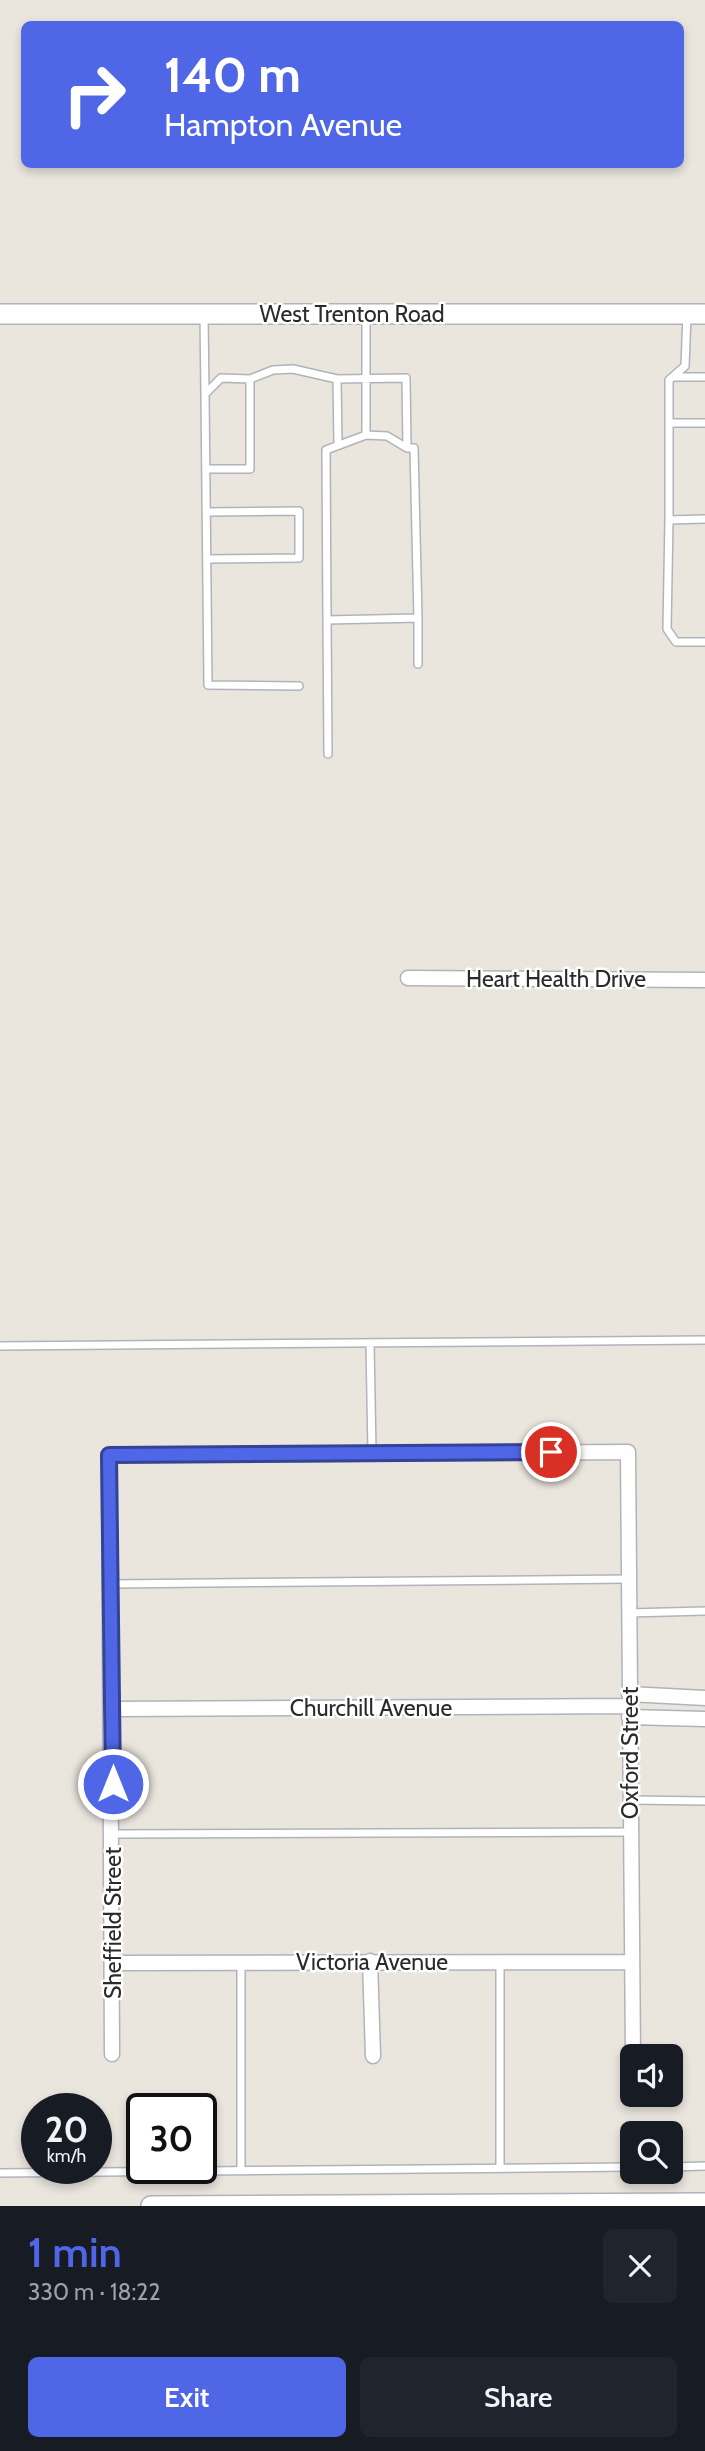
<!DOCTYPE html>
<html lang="en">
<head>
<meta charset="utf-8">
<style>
  body { margin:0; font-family:Cabin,sans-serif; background:#20242c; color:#f1f3f6; height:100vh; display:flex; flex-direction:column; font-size:26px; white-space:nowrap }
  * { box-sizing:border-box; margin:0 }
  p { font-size:23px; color:#9ea1a6 }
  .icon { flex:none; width:38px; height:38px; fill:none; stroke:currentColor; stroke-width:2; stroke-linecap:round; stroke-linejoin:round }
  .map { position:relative; height:2206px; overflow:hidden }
  .drawer { display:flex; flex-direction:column; background:#171b24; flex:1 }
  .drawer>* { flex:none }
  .hud { position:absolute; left:21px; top:21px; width:663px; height:147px; border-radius:10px; box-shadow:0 4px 10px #0003; background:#4f67e6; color:#fff; overflow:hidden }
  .controls { position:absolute; left:620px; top:2044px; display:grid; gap:14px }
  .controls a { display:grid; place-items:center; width:63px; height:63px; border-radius:10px; background:#171b24; box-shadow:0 4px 10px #0003; font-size:35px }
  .speed { position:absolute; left:21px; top:2093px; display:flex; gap:14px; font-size:35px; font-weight:700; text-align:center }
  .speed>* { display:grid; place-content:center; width:91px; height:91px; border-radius:50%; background:#171b24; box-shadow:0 4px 10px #0003; line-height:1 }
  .speed small { font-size:18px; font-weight:400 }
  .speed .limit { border:4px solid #111; border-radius:10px; background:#fff; color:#111 }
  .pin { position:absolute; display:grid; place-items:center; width:60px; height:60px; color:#fff; margin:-30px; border:4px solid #fff; border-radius:50%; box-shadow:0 2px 7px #0007 }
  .me { position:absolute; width:77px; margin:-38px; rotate:0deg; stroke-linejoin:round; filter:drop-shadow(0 0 5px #0008) }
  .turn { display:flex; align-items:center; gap:24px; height:147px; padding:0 28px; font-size:32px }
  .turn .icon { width:91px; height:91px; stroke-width:2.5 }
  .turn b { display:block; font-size:49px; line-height:60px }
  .round { display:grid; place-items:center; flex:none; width:74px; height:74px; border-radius:10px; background:#20242c }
  .head { display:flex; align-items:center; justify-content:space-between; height:119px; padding:0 28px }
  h1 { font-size:42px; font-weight:600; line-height:52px; color:#4f67e6 }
  .button { display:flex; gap:14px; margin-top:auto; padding:14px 28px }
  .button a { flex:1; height:80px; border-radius:10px; background:#4f67e6; color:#fff; font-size:28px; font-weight:600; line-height:80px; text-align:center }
  .button a+a { background:#20242c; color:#f1f3f6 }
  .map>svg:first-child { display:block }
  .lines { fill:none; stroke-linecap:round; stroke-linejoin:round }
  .lane-casing { stroke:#b1b3bc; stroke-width:10 }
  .street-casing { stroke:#b1b3bc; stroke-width:17 }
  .secondary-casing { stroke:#b1b3bc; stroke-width:22 }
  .lane { stroke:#fff; stroke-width:7 }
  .street { stroke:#fff; stroke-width:14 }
  .secondary { stroke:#fff; stroke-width:19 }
  .route-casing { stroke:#334396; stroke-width:18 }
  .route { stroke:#4f67e6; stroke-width:12 }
  .labels { text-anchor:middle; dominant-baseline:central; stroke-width:5; stroke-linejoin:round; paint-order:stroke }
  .street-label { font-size:23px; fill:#2a2a2a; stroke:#fff }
</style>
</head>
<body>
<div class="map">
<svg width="705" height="2206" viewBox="0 0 705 2206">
  <rect width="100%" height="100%" fill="#eae5dd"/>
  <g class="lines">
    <defs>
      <path id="lane" d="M204 315 205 394
        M687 315 685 366 669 380V520L705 519
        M673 377H705
        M669 423H705
        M366 435 387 436 407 448H414L418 618 327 620 326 450 366 435V315
        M338 445 337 379 406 378 407 448
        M206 469H250V379
        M206 512 299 511V558L207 559
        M669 520 667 629 676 642H705
        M418 618V664
        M327 620 328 754
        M299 686 208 685 205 394 221 378 250 379 273 370 293 369 337 379
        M370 1343 372 1453
        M0 1346 705 1340
        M111 1584 628 1579
        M629 1613 705 1611
        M631 1800 705 1801
        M113 1834 630 1832
        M241 1963V2171
        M670 2167 705 2166
        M500 2168V1963
        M0 2173 632 2167"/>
      <path id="street" d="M408 978 705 980
        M629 1694 705 1698
        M112 1709 629 1706
        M629 1717 705 1719
        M370 1961 373 2056
        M113 1963 631 1962
        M112 2054 109 1455 628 1452 633 2055"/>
      <path id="secondary" d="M0 314H705
        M151 2206 705 2203"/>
    </defs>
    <!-- lane casing -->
    <use href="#lane" class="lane-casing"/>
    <!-- street casing -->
    <use href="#street" class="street-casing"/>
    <!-- secondary casing -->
    <use href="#secondary" class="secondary-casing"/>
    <!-- lane -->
    <use href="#lane" class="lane"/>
    <!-- street -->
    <use href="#street" class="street"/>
    <!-- secondary -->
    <use href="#secondary" class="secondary"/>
  </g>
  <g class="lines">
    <defs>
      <path id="route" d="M113 1784 109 1455 551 1452"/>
    </defs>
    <!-- route casing -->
    <use href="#route" class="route-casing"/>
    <!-- route -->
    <use href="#route" class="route"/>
  </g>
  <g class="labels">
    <!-- street labels -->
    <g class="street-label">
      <text x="352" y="314">West Trenton Road</text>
      <text x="556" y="979">Heart Health Drive</text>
      <text x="371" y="1708">Churchill Avenue</text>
      <text transform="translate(630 1753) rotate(-90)">Oxford Street</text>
      <text transform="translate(113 1923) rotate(-90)">Sheffield Street</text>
      <text x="372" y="1962">Victoria Avenue</text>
    </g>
  </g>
</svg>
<div class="controls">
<a><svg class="icon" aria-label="sound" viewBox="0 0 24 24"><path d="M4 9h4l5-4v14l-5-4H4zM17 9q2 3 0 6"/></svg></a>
<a><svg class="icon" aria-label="search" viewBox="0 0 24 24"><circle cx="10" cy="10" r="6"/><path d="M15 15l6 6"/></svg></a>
</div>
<div class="speed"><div>20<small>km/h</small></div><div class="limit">30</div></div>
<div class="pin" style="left:551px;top:1452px;background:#d93025"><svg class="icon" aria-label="arrive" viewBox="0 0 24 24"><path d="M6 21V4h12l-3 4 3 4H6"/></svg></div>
<svg class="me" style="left:113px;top:1784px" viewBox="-20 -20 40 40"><circle r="17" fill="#4f67e6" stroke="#fff" stroke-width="3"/><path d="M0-11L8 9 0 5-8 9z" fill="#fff"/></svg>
<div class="hud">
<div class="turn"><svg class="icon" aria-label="right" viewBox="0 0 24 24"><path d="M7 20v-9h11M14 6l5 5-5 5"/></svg><div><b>140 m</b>Hampton Avenue</div></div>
</div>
</div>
<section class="drawer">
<div class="head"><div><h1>1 min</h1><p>330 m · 18:22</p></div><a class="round"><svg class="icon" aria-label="close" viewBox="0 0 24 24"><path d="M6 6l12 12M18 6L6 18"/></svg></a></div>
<div class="button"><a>Exit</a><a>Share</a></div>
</section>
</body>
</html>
